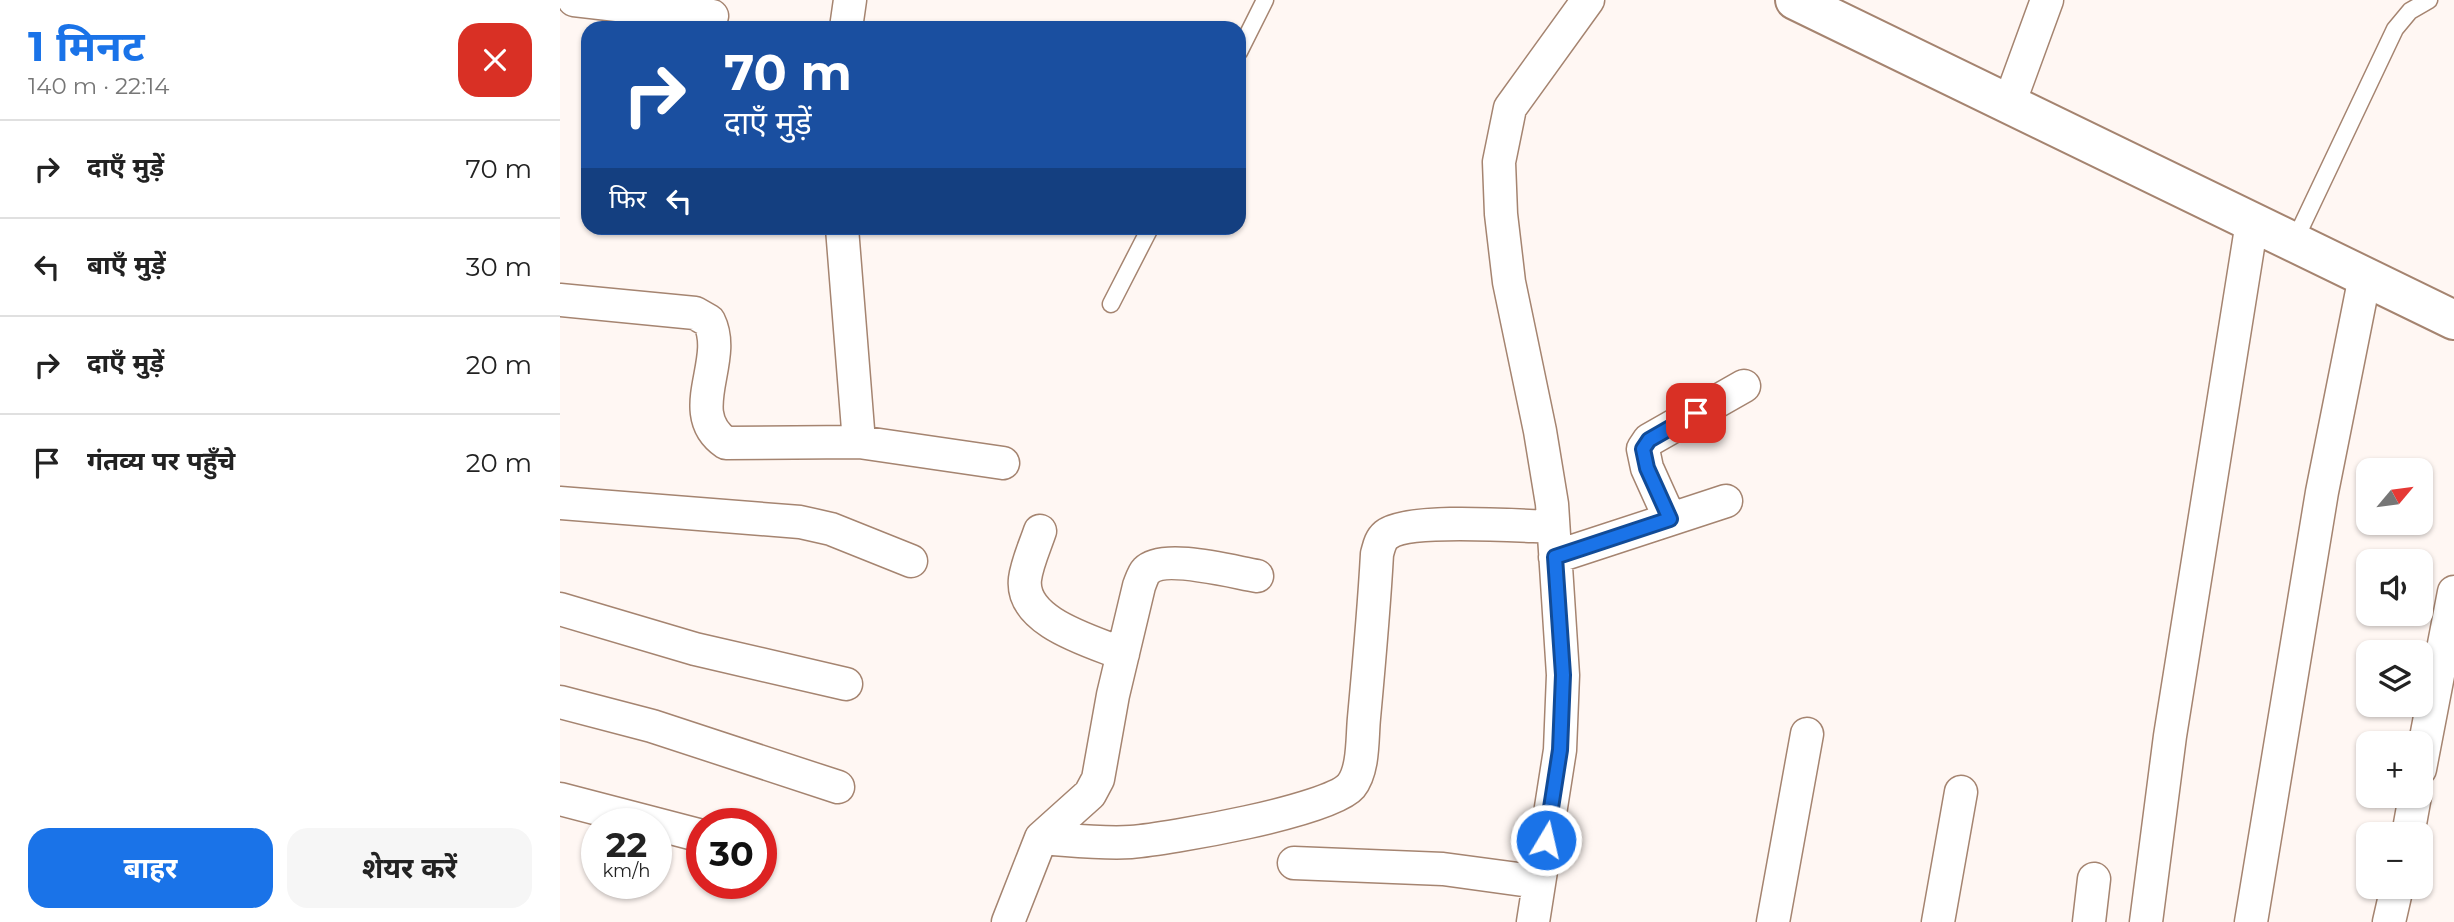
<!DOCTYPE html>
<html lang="hi">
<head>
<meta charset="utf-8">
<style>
  body { margin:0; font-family:Montserrat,"Noto Sans Devanagari",sans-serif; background:#f6f6f6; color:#222; height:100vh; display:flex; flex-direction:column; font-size:26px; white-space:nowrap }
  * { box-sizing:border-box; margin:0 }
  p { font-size:23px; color:#767676 }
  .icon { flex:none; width:38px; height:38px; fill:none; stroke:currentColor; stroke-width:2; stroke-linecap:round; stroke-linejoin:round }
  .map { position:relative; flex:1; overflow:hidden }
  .details { display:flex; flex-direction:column; background:#fff; width:560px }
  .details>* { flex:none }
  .guide { position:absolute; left:21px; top:21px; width:665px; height:214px; border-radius:21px; box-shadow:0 2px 5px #0004; background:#1a4fa0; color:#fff; overflow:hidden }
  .needle { width:46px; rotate:61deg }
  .controls { position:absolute; left:1796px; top:458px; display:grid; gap:14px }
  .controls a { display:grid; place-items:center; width:77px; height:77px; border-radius:14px; background:#fff; box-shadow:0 2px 5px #0004; font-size:35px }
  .speed { position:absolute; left:21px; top:808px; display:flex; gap:14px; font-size:35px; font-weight:700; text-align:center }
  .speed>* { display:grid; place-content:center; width:91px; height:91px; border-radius:50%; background:#fff; box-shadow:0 2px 5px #0004; line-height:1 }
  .speed small { font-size:18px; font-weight:400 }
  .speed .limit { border:10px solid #d22; background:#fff; color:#111 }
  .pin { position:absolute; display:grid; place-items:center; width:60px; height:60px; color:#fff; margin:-30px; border-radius:14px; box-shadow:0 4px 10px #0006 }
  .me { position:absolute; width:77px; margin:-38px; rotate:9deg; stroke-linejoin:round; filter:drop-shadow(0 0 5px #0008) }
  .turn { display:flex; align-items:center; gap:24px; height:147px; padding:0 28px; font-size:32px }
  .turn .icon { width:91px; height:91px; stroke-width:2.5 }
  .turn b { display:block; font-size:49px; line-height:60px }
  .then { display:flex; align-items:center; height:66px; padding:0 28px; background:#0003; gap:14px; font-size:26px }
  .round { display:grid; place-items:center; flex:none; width:74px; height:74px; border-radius:21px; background:#f6f6f6 }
  .summary { display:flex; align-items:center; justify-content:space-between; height:119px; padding:0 28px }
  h1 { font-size:42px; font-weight:700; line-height:52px; color:#1a73e8 }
  .cta { display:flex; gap:14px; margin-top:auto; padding:14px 28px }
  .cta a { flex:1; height:80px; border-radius:21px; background:#1a73e8; color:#fff; font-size:28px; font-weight:700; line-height:80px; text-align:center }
  .cta a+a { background:#f6f6f6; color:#222 }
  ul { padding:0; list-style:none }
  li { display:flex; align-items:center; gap:21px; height:98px; padding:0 28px; border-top:2px solid #e0e0e0 }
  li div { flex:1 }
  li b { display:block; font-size:26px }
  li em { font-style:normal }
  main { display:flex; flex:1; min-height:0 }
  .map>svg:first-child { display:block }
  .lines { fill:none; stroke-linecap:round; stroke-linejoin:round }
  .lane-casing { stroke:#a58470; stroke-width:19 }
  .street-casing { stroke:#a58470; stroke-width:35 }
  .secondary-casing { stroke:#a58470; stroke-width:42 }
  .lane { stroke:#fff; stroke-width:16 }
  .street { stroke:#fff; stroke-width:32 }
  .secondary { stroke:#fff; stroke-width:38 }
  .route-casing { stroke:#114b97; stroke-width:18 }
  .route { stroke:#1a73e8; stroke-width:12 }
</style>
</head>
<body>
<main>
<section class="details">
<div class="summary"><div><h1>1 मिनट</h1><p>140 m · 22:14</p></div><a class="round" style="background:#d93025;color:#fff"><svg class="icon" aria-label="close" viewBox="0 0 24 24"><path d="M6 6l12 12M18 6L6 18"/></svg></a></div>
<ul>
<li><svg class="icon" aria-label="right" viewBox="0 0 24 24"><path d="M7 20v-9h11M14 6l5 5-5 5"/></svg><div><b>दाएँ मुड़ें</b></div><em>70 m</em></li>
<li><svg class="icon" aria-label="left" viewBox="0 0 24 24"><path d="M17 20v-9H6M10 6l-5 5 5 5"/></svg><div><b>बाएँ मुड़ें</b></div><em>30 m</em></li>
<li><svg class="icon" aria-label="right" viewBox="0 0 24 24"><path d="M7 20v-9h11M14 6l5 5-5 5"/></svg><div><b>दाएँ मुड़ें</b></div><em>20 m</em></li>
<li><svg class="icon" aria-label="arrive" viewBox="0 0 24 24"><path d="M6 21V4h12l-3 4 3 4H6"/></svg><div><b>गंतव्य पर पहुँचे</b></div><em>20 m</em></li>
</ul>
<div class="cta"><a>बाहर</a><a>शेयर करें</a></div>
</section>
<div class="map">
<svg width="1894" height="922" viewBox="0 0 1894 922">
  <rect width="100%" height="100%" fill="#fff7f3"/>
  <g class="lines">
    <defs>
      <path id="lane" d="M679 52 705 0
        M1734 242 1835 29 1850 11 1869 0
        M551 304 590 228"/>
      <path id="street" d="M14 0 152 16
        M286 28 290 0
        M1449 104 1487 0
        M282 228 299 442
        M0 300 135 313 149 321C169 361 122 413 166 443L299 442 443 463
        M0 503 240 522 271 529 351 561
        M1110 519 1087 468 1083 449 1089 440 1184 386
        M480 531C475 546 467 563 465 579 460 622 531 641 563 654
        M995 557 1166 501
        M0 609 135 649 286 684
        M0 702 92 726 278 787
        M1860 769 1894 592
        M0 799 96 824
        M96 824 142 836
        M1848 835 1855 796
        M481 838C511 840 542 844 571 842 608 839 770 811 791 786 804 770 802 738 804 718 809 664 814 609 817 554 819 547 820 540 826 535 848 517 961 526 993 527
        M734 863 883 869 979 882
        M448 922 481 838 530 794 538 779 553 695 579 586C581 581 583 574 586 571 603 553 673 572 697 576
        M973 922 1000 750 1003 675 992 504 980 431 949 282 941 214 939 162 950 108 1028 0
        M1213 922 1247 734
        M1378 922 1401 792
        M1529 922 1534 879
        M1586 922 1610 736 1692 222
        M1691 922 1762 492 1805 276
        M1829 922 1837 887"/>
      <path id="secondary" d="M1235 0 1894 320"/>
    </defs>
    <!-- lane casing -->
    <use href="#lane" class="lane-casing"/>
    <!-- street casing -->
    <use href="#street" class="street-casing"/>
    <!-- secondary casing -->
    <use href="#secondary" class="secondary-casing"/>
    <!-- lane -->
    <use href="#lane" class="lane"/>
    <!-- street -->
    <use href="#street" class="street"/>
    <!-- secondary -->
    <use href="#secondary" class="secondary"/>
  </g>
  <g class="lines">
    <defs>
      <path id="route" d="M986 840 1000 750 1003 675 995 557 1110 519 1087 468 1083 449 1089 440 1136 413"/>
    </defs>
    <!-- route casing -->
    <use href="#route" class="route-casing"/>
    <!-- route -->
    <use href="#route" class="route"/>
  </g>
</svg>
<div class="controls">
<a><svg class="needle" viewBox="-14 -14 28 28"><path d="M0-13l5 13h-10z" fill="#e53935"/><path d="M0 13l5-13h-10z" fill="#767676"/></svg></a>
<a><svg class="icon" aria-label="sound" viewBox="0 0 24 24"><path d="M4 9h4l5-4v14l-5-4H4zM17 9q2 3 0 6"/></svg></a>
<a><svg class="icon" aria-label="layers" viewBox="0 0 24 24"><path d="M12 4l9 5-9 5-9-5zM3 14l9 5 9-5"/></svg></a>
<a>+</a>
<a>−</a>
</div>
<div class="speed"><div>22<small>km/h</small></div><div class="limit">30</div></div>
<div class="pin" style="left:1136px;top:413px;background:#d93025"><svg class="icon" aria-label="arrive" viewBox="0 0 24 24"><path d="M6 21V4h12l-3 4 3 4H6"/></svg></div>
<svg class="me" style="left:986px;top:840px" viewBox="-20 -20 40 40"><circle r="17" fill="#1a73e8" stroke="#fff" stroke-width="3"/><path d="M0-11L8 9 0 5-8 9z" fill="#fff"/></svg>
<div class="guide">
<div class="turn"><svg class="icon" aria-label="right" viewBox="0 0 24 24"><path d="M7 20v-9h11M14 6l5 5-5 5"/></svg><div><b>70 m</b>दाएँ मुड़ें</div></div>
<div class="then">फिर<svg class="icon" aria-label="left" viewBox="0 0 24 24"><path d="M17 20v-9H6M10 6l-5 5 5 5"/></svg></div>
</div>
</div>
</main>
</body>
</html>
